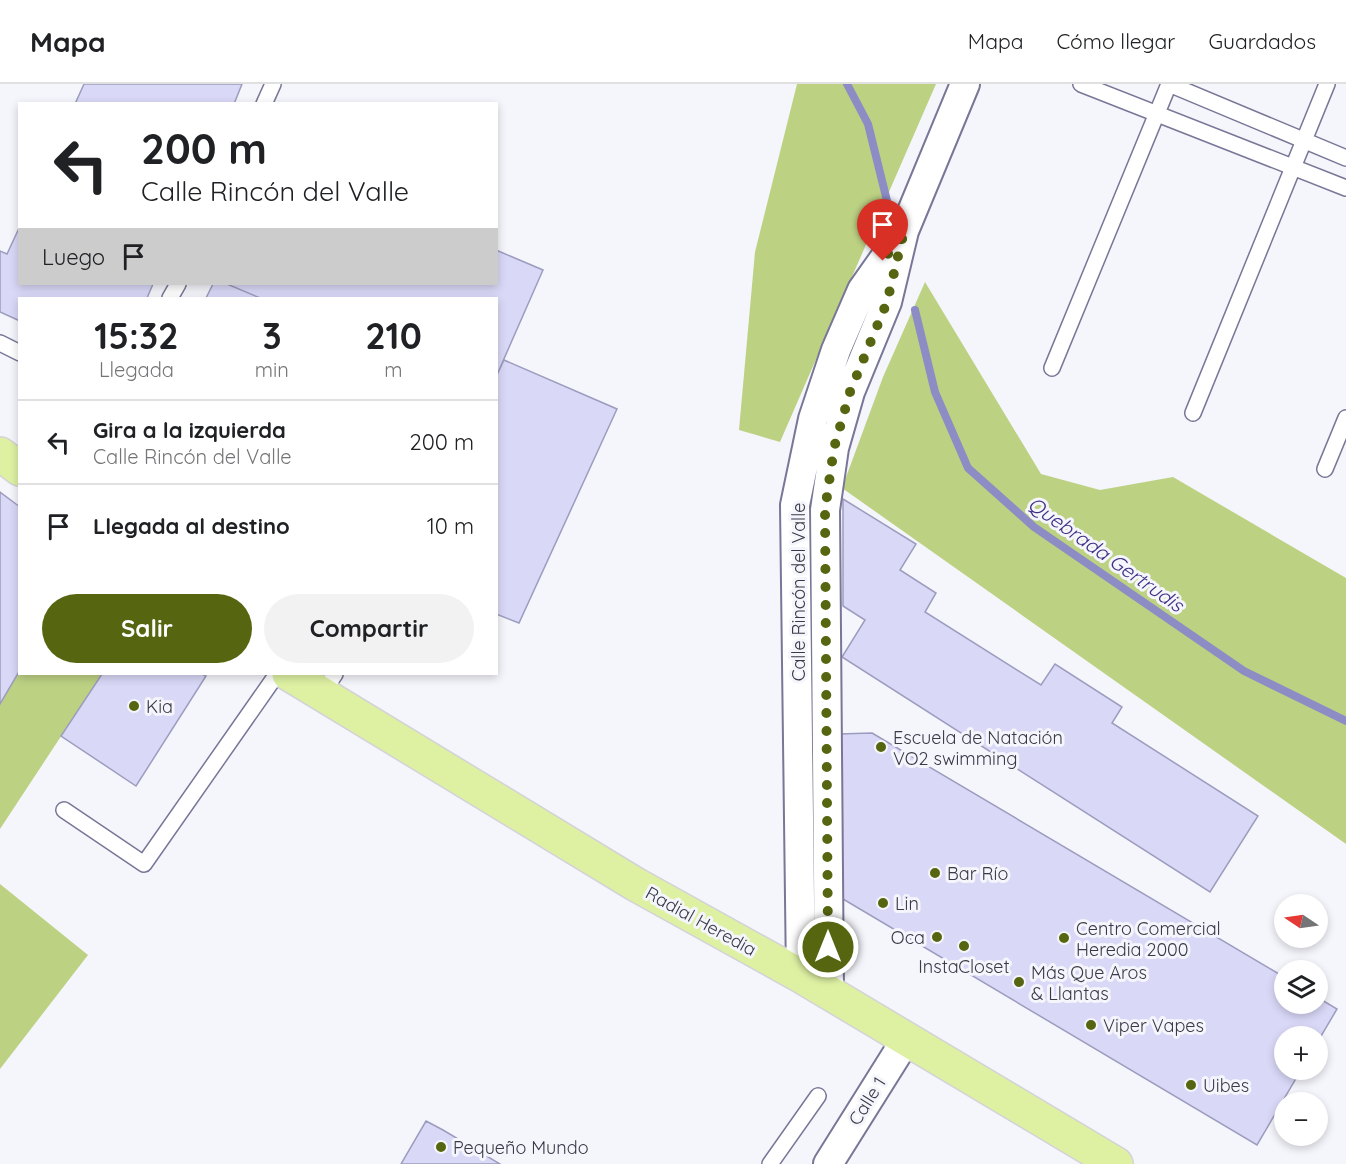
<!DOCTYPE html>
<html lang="es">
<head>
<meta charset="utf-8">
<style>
  body { margin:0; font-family:Quicksand,sans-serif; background:#f2f2f2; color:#202124; height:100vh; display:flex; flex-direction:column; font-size:22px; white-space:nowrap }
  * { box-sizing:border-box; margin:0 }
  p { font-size:20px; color:#757577 }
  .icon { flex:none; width:33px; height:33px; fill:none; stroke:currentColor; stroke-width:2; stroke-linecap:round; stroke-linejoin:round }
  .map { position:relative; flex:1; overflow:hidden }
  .panel { position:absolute; left:18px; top:213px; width:480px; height:378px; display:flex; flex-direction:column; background:#fff; border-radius:0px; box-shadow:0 3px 9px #0003 }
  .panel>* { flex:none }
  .banner { position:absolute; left:18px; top:18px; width:480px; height:183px; border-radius:0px; box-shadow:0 3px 9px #0003; background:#fff; color:#202124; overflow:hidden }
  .needle { width:39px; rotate:283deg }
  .fabs { position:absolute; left:1274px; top:810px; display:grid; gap:12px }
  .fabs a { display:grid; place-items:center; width:54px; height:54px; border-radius:50%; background:#fff; box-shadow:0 3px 9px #0003; font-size:30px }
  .pin { position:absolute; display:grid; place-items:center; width:51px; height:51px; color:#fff; margin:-62px -26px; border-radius:50% 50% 50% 0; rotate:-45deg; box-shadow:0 0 6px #0007 }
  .pin .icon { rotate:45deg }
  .me { position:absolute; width:66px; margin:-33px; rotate:0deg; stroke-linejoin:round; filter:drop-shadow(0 0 4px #0008) }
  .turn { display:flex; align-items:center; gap:21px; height:126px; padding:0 24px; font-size:27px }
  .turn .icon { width:78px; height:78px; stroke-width:2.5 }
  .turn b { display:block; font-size:42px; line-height:51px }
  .then { display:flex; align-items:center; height:57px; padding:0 24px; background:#0003; gap:12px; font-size:22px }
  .eta { display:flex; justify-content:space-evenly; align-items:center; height:102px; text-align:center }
  .eta b { font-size:36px; font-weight:700; line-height:42px }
  .cta { display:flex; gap:12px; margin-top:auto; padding:12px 24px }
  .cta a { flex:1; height:69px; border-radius:36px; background:#566610; color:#fff; font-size:24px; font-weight:700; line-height:69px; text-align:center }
  .cta a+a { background:#f2f2f2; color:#202124 }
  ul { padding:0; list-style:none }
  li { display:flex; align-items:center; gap:18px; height:84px; padding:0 24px; border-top:2px solid #e0e0e0 }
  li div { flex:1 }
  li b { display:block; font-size:22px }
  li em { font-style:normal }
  header { display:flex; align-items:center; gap:36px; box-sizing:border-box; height:84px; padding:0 30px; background:#fff; border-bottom:2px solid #e0e0e0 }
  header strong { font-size:28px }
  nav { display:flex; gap:33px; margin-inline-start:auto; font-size:21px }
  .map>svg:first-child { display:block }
  .green { fill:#bdd183 }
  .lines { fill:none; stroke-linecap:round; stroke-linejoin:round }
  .stream { stroke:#8e8cc4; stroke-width:8 }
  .building { fill:#d9d8f7; stroke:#9c9cbe; stroke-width:1.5 }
  .lane-casing { stroke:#787797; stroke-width:18 }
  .street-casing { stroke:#787797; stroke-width:32 }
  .primary-casing { stroke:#d3d3d7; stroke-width:36 }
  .lane { stroke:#fff; stroke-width:15 }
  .street { stroke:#fff; stroke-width:28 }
  .primary { stroke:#def1a3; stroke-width:33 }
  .route { stroke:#566610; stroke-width:10; stroke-dasharray:0 18 }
  .poi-dot { fill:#566610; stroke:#f5f5fc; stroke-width:2 }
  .labels { text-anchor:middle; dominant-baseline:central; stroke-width:6; stroke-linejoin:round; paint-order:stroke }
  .street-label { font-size:18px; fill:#393947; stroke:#f5f5fc }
  .poi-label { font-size:18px; fill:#393947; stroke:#f5f5fc; text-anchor:start }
  .water-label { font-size:20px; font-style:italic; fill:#3f3085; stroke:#f5f5fc }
</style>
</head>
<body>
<header>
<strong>Mapa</strong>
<nav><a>Mapa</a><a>Cómo llegar</a><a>Guardados</a></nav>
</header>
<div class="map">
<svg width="1346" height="1080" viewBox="0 0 1346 1080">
  <rect width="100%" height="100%" fill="#f5f5fc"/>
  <!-- green -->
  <path class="green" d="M797 0H936L780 358 739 346 755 168Z
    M925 198 1041 390 1100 406 1173 393 1346 494V760L842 404 883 293Z
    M19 586 20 590H102L0 745V620Z
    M0 800 88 871 0 985Z"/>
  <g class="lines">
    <!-- stream -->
    <path class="stream" d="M847 0 868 40 892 137
      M915 226 935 308 968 384 1034 443 1244 587 1346 637"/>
  </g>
  <!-- building -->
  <path class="building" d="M84 0H242L234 20H75Z
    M20 142V200H153L147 214H20V237L0 228V167L7 170Z
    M496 166 543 186 496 293V214H260L227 200H496Z
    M213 200H227L260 214H206Z
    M504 276 617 325 519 539 496 530V293Z
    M0 408 20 423V586L0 620Z
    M843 415 916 460 900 486 936 509 925 528 1041 601 1055 580 1122 623 1112 639 1258 732 1210 808 842 573 865 536 843 522Z
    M102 590H202L206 592 136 702 61 652Z
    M872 649 1284 893V920H1317V913L1337 925 1317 959V952H1284V986H1301L1257 1061 843 815 839 650Z
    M426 1037 443 1046 500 1080H401Z"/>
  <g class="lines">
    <defs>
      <path id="lane" d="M1081 0 1346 104
        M1169 0 1346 74
        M264 20 273 0
        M170 214 178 200
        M0 259 20 269
        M1052 284 1169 0
        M1193 329 1327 0
        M1325 385 1346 334
        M321 611 335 590
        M64 726 144 780 277 590
        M770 1080 818 1012"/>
      <path id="street" d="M801 892 795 421 813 335 836 266 862 206 896 158
        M829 909 825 426 834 364 850 308 887 218 904 147 965 0
        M828 1080 907 954"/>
      <path id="primary" d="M0 370 20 385
        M289 590 635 800 801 892 1116 1080"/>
    </defs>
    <!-- lane casing -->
    <use href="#lane" class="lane-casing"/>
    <!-- street casing -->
    <use href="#street" class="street-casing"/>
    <!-- primary casing -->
    <use href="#primary" class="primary-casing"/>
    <!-- lane -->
    <use href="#lane" class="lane"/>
    <!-- street -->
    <use href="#street" class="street"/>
    <!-- primary -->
    <use href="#primary" class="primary"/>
  </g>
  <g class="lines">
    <!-- route -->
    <path class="route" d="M828 863 825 426 834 364 850 308 887 218 904 147 883 177"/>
  </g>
  <!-- markers -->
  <g class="poi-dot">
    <circle cx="134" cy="622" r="6"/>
    <circle cx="881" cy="663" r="6"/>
    <circle cx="935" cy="789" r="6"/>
    <circle cx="883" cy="819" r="6"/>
    <circle cx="937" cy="853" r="6"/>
    <circle cx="1064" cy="854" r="6"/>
    <circle cx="964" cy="862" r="6"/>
    <circle cx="1019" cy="898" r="6"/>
    <circle cx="1091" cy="941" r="6"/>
    <circle cx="1191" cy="1001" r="6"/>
    <circle cx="441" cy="1063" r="6"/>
  </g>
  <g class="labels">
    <!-- street labels -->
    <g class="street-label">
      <text transform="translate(798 508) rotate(-90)">Calle Rincón del Valle</text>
      <text transform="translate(701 837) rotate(29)">Radial Heredia</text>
      <text transform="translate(867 1017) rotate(-58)">Calle 1</text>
    </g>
    <!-- poi labels -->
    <g class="poi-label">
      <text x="146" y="622">Kia</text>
      <text x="893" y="653">Escuela de Natación<tspan x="893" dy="21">VO2 swimming</tspan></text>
      <text x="947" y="789">Bar Río</text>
      <text x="895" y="819">Lin</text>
      <text x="1076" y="844">Centro Comercial<tspan x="1076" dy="21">Heredia 2000</tspan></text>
      <text x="925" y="853" text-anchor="end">Oca</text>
      <text x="964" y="882" text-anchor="middle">InstaCloset</text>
      <text x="1031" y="888">Más Que Aros<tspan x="1031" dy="21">&amp; Llantas</tspan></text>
      <text x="1103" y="941">Viper Vapes</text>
      <text x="1203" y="1001">Uibes</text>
      <text x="453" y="1063">Pequeño Mundo</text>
    </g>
    <!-- water labels -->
    <g class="water-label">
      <text transform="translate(1106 470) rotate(35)">Quebrada Gertrudis</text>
    </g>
  </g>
</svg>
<div class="fabs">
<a><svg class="needle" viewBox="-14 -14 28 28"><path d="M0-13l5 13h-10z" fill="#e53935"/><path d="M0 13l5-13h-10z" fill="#757577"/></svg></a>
<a><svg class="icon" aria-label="layers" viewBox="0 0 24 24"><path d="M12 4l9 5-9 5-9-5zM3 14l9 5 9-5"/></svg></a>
<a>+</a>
<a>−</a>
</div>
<div class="pin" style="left:883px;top:177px;background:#d93025"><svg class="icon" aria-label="arrive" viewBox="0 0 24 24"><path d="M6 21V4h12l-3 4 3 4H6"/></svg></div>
<svg class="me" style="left:828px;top:863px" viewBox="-20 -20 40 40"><circle r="17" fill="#566610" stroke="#fff" stroke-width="3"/><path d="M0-11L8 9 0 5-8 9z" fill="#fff"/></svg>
<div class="banner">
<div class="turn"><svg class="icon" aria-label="left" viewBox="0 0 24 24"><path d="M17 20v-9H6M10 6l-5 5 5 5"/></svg><div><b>200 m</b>Calle Rincón del Valle</div></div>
<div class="then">Luego<svg class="icon" aria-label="arrive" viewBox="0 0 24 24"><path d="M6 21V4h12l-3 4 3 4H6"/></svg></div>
</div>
<section class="panel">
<div class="eta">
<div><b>15:32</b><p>Llegada</p></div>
<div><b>3</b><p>min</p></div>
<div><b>210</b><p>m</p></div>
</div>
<ul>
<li><svg class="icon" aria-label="left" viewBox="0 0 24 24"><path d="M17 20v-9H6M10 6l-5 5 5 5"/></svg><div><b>Gira a la izquierda</b><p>Calle Rincón del Valle</p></div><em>200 m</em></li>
<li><svg class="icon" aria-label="arrive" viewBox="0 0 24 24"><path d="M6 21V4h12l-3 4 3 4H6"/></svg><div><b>Llegada al destino</b></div><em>10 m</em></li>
</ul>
<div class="cta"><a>Salir</a><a>Compartir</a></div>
</section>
</div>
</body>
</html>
